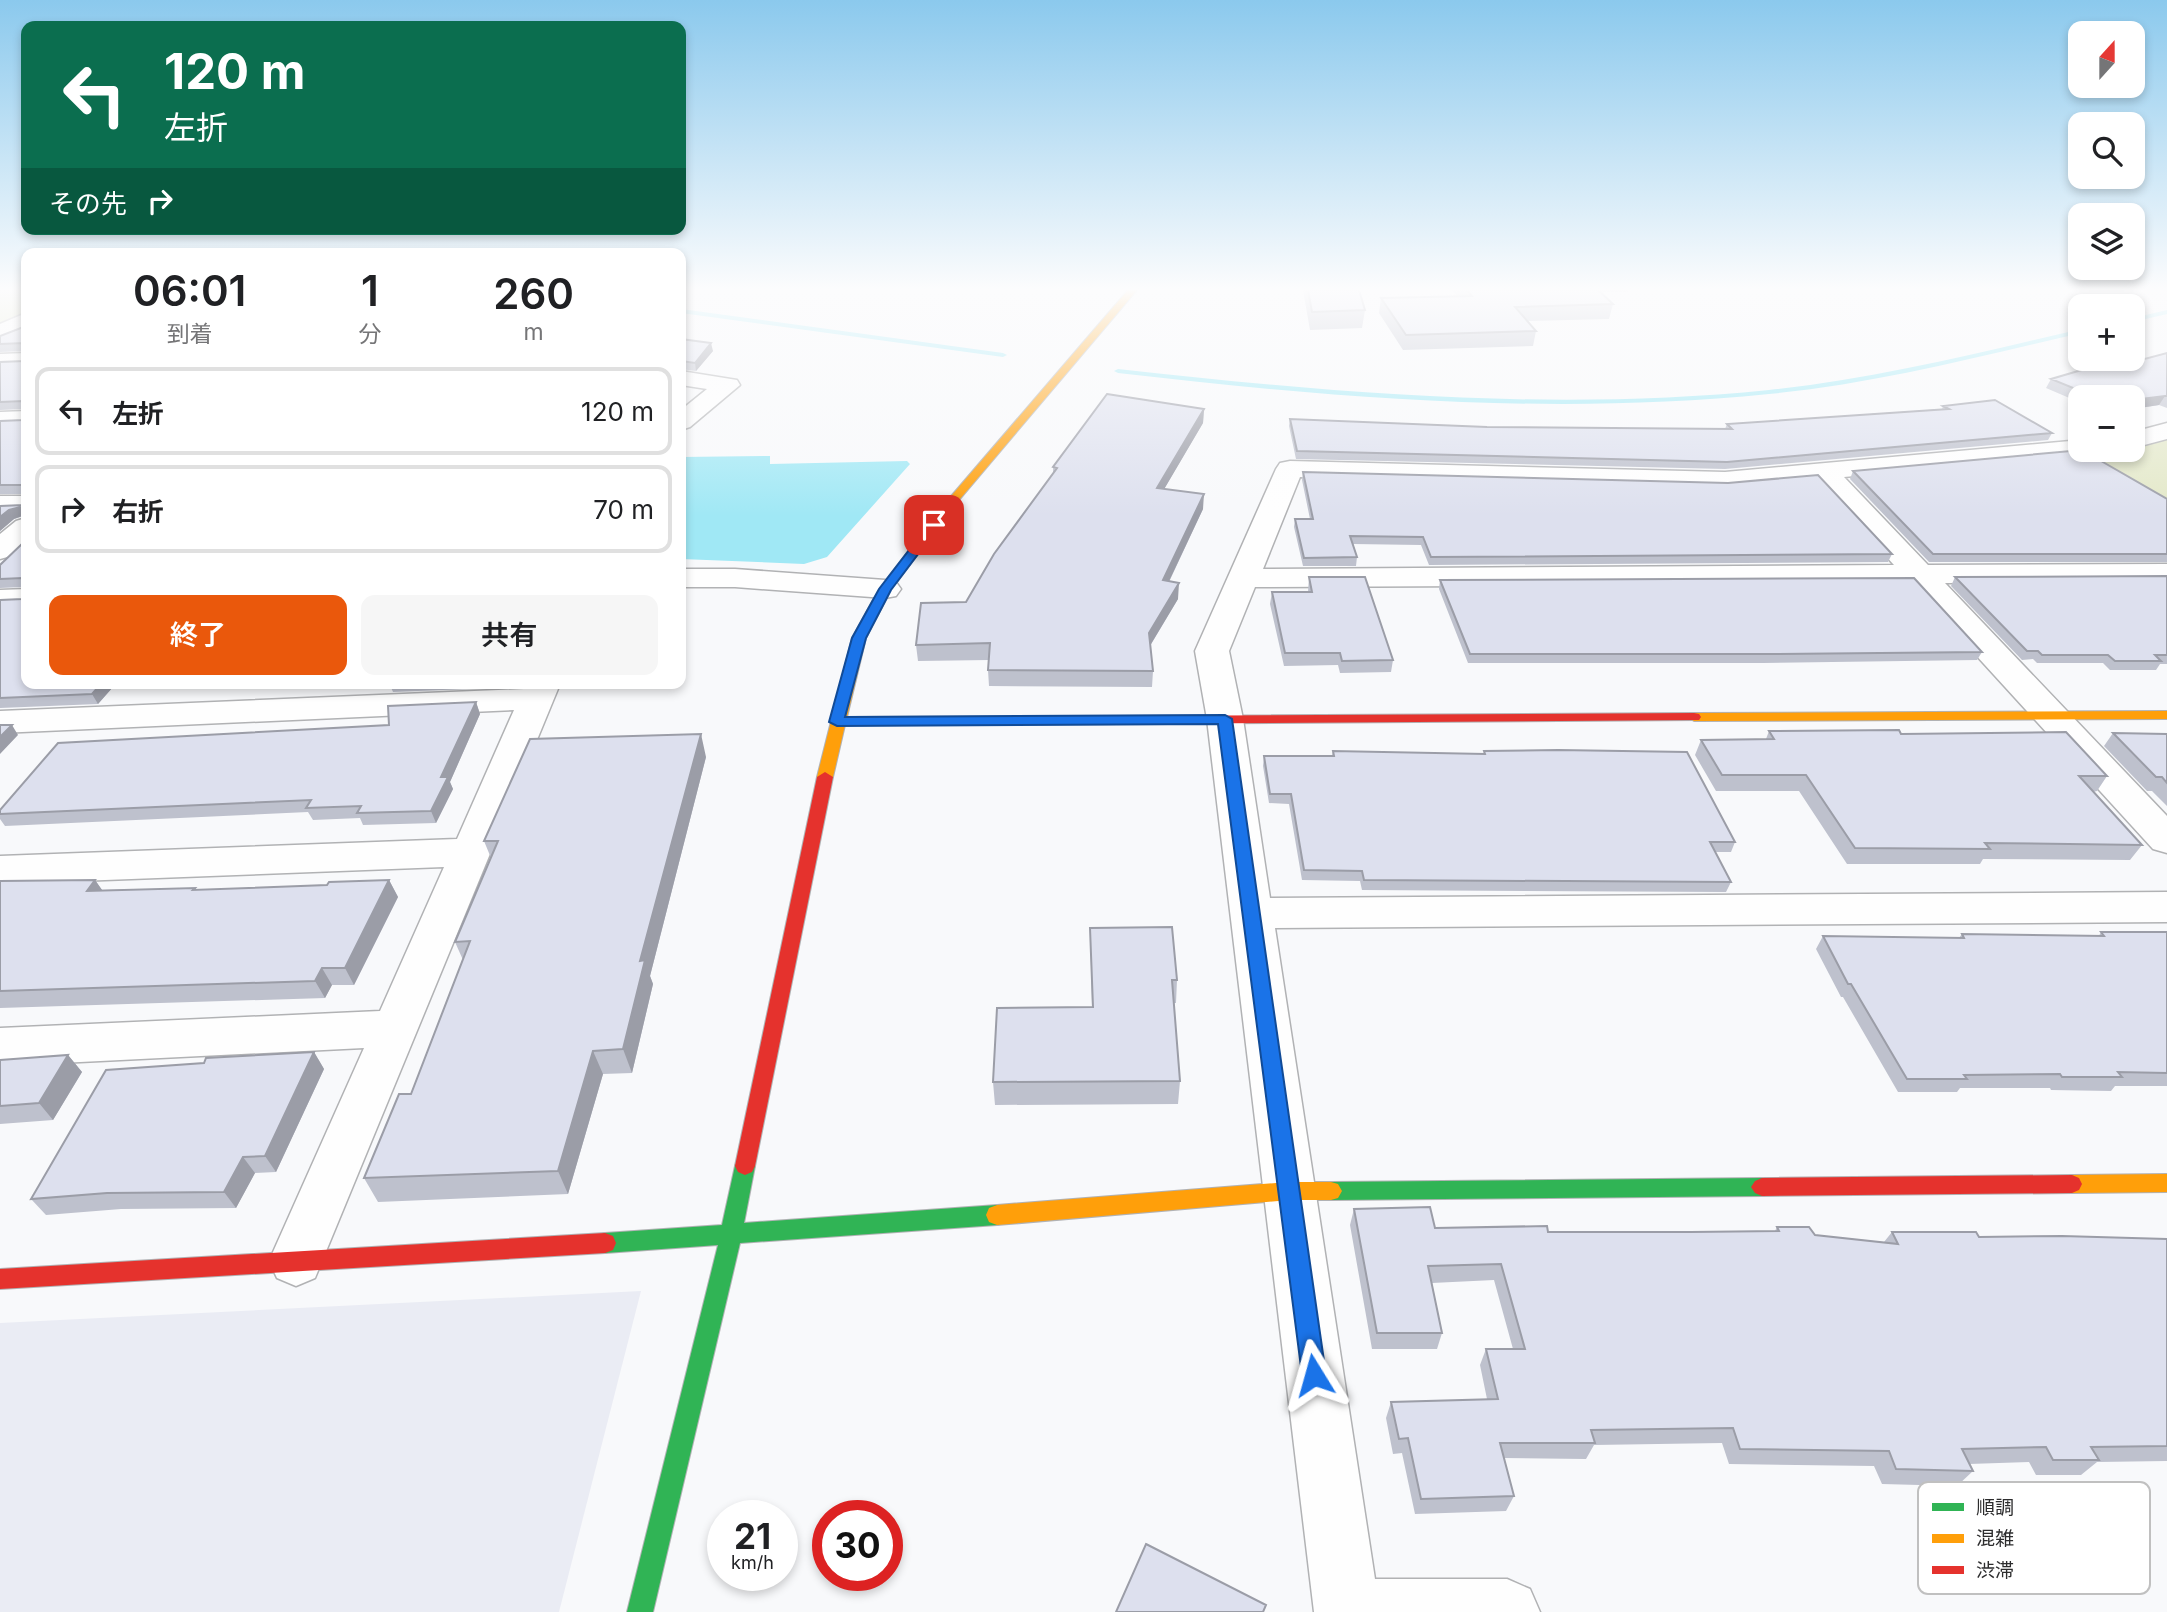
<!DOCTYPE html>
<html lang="ja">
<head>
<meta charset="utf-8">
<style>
  body { margin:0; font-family:Inter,"Noto Sans JP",sans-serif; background:#f6f6f6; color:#202124; height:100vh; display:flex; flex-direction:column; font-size:26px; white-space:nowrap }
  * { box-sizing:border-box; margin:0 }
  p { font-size:23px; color:#757577 }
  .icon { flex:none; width:38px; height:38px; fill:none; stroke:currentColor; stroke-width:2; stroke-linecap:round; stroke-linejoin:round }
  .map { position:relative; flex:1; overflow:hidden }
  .side { position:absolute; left:21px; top:248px; width:665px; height:441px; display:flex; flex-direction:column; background:#fff; border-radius:14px; box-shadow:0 4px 10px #0003 }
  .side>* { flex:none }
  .guide { position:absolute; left:21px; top:21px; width:665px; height:214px; border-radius:14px; box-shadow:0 4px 10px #0003; background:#0b6e4f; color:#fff; overflow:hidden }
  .needle { width:46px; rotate:21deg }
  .tools { position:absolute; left:2068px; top:21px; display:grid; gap:14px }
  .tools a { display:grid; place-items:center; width:77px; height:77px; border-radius:14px; background:#fff; box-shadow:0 4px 10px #0003; font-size:35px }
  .speed { position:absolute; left:707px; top:1500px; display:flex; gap:14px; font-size:35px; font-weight:700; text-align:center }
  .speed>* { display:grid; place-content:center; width:91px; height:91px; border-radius:50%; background:#fff; box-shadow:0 4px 10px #0003; line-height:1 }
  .speed small { font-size:18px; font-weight:400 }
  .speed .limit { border:10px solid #d22; background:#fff; color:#111 }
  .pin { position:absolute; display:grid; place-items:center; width:60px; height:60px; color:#fff; margin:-30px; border-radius:14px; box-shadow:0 4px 10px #0006 }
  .me { position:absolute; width:77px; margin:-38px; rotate:352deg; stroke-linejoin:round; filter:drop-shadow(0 0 5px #0008) }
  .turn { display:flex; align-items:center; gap:24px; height:147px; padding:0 28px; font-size:32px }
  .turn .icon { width:91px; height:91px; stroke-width:2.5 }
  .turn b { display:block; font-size:49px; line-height:60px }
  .then { display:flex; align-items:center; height:66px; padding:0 28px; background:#0003; gap:14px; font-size:26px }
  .eta { display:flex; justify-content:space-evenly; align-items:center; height:119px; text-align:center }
  .eta b { font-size:42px; font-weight:600; line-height:49px }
  .cta { display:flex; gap:14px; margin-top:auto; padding:14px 28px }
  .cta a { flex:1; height:80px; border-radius:14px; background:#ea580c; color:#fff; font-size:28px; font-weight:600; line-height:80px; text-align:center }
  .cta a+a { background:#f6f6f6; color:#202124 }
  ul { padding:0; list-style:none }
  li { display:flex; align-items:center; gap:21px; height:88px; margin:0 14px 10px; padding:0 14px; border:4px solid #e0e0e0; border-radius:14px }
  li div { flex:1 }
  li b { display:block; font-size:26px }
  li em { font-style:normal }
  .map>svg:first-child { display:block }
  .built { fill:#eaecf4 }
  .green { fill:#e3e8c8 }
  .water { fill:#a0e8f5 }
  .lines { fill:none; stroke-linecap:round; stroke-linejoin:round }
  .stream { fill:#a0e8f5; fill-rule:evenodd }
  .street-casing { stroke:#b1b2b4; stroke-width:3 }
  .fast-casing { stroke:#b1b2b4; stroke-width:2 }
  .slow-casing { stroke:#b1b2b4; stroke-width:2 }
  .jam-casing { stroke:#b1b2b4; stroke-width:2 }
  .street { fill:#fefefe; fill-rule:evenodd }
  .fast { fill:#30b455; fill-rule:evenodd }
  .slow { fill:#ff9f0a; fill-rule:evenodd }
  .jam { fill:#e5322d; fill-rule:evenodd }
  .wall { fill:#bec1cd }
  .shaded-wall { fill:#9b9da7 }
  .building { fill:#dde0ee; stroke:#9b9da7; stroke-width:2 }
  .route { fill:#1a73e8; stroke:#114b97; stroke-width:2 }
  .key { fill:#fff; stroke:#c0c0c0; stroke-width:2 }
  .key-label { font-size:19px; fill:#2d2d2e }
</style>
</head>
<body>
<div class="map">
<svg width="2167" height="1612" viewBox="0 0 2167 1612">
  <rect width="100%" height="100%" fill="#f8f9fb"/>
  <!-- built -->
  <path class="built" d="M641 1291 559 1612H0V1323Z"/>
  <!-- green -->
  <path class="green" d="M0 290H26V315L0 325Z
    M2167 436V508L2071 454 2133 450V446Z"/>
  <!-- water -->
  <path class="water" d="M770 456V464L907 461 910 464 827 557 804 564 681 559V457Z"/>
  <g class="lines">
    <!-- stream -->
    <path class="stream" d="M681 309 1003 353 1007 355 1003 357 681 313Z
      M2167 310V314L2133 322V318Z
      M2081 329V333C1978 357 1874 384 1769 394 1551 416 1334 398 1118 373L1114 371 1118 369C1334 393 1551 412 1769 390 1874 379 1978 353 2081 329Z"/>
    <defs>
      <path id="street" d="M26 313V329L0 340V324Z
        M26 353V367L0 368V354Z
        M681 371 737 380 740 385 690 427 681 430V410L707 389 681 385Z
        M26 411V427L0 428V412Z
        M2167 423V439L2133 448V432Z
        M2081 440V450H2093L2090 454 1844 477 1928 565 2167 564V582L1945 583 2167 816V853L2153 849 1911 584 1255 587 1229 651 1243 719 1270 898 2167 892V922L1275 928 1375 1579H1507L1530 1589 1540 1612H1314L1207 719 1195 651 1276 469 1280 463 1290 461 1725 472ZM1300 477 1725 488 1816 480 1894 565 1263 569Z
        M0 496H26V512L0 514Z
        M26 518V542L11 556 0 559V534L16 521Z
        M681 569H735L885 580 896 582 901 589 896 596 885 598 735 587H681Z
        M26 589V607L0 608V590Z
        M526 684H560L315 1278 296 1286 277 1278 269 1261 364 1048 0 1066V1028L380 1011 444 867 0 884V856L457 839 514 710 0 733V711L524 689Z"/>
      <path id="fast" d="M745 1157 752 1160 755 1166 744 1223 997 1205 1005 1208 1008 1215 1005 1222 997 1225 740 1243 653 1612H627L718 1245 605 1253 597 1250 594 1243 597 1236 605 1233 722 1225 735 1166 738 1160Z
        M1762 1178 1769 1181 1773 1187 1769 1193 1762 1196 1331 1200 1324 1198 1320 1191 1324 1184 1331 1182Z"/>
      <path id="slow" d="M1128 290H1137L954 506 891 590 866 638 847 717 1121 716 1128 720 1121 724 845 725 833 777 830 780H820L817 777 852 638 879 589 946 502Z
        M2167 711V719L1694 721 1687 717 1694 713Z
        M2167 1174V1192L2072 1193 2065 1190 2062 1184 2065 1178 2072 1175Z
        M1289 1182H1331L1338 1184 1342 1191 1338 1198 1331 1200H1289L997 1225 989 1222 986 1215 989 1208 997 1205Z"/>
      <path id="jam" d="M1694 713 1699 714 1701 717 1699 720 1121 724 1114 720 1121 716Z
        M825 772 833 777 755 1166 752 1172 745 1175 738 1172 735 1166 817 777Z
        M2072 1175 2079 1178 2082 1184 2079 1190 2072 1193 1762 1196 1755 1193 1751 1187 1755 1181 1762 1178Z
        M605 1233 613 1236 616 1243 613 1250 605 1253 0 1289V1269Z"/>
    </defs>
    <!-- street casing -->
    <use href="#street" class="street-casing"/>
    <!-- fast casing -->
    <use href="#fast" class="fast-casing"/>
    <!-- slow casing -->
    <use href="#slow" class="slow-casing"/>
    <!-- jam casing -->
    <use href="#jam" class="jam-casing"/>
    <!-- street -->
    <use href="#street" class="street"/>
    <!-- fast -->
    <use href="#fast" class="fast"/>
    <!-- slow -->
    <use href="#slow" class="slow"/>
    <!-- jam -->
    <use href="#jam" class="jam"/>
  </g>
  <!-- wall -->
  <path class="wall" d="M1303 290H1359L1365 310 1362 328 1310 330Z
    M1452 290H1628V292H1600L1613 304 1609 319 1528 321 1536 331 1533 346 1403 350 1379 313 1381 298 1457 296Z
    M26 326V533L23 528V516L14 519 0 531V506L23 505V494H0V421L23 420V409L0 410V362L24 361V351L0 352V336Z
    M681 339 713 351 696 371 681 369Z
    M2167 353V408L2159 405 2133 409V397H2081V403L2046 388 2051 379 2122 365Z
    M1943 406 2052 433 2048 440 1725 469 1296 459 1289 426 1290 419 1487 427 1725 429 1727 424 1942 409Z
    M1204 409 1203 423 1164 489 1203 509 1169 582 1178 599 1150 646 1153 671 1152 687 989 686 988 670 989 660 918 661 916 645 966 602 1053 473V467Z
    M1853 471 2167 499V562H1929L1850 479Z
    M1303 472 1892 554 1888 562 1429 565 1421 545 1353 544 1357 557 1356 566H1303L1294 527 1295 519H1310L1302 480Z
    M26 540V684H494L492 688 393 692 390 685 113 687 98 704 0 708V600L22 599V587L0 588V565Z
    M2167 576V664H2160L2156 670H2110L2103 663H2037L2033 659 2022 660 1951 586 1955 577Z
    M1309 577 1393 660 1391 672 1340 673 1338 665 1284 666 1270 604 1272 592H1308Z
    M1440 580 1982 652 1977 660 1763 663H1468L1439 589Z
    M476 702 480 714 450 782 453 789 436 823 363 825 360 818 313 820 308 812 5 826 0 819V810L389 725Z
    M1769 731 1901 734 2107 776 2097 791 2093 792 2142 845 2130 860 1983 859 1980 864H1847L1799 791H1716L1695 755 1701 740 1766 739Z
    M2113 733 2167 734V806L2152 791H2147L2104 746Z
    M1333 751 1484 754V751L1735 842 1731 852H1715L1731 882 1726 892 1362 890 1360 881 1302 880 1289 804 1269 803 1263 766 1264 756H1332Z
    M706 757 650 976 653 984 632 1073 603 1074 568 1194 378 1202 364 1178 411 1094 463 960 455 942 491 858 484 841Z
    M95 880 102 890 195 888 196 890 327 885 389 880 398 897 354 985H332L325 998 0 1008V881Z
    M1090 928 1177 980 1176 1003H1173L1180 1081 1178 1104 995 1105 993 1082 1092 1007Z
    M2101 932H2167V1086H2115L2111 1091 2051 1090 2050 1088H1960L1957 1092H1898L1843 997H1841L1816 949 1823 936 1959 938 1962 934 2099 936Z
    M314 1052 324 1069 276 1172 255 1173 236 1208 121 1209 46 1215 31 1199Z
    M68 1055 82 1072 53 1120 0 1124V1060Z
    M1354 1209 1435 1228 1548 1232H1691L1775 1231 1777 1227 1815 1235 1884 1242 1892 1232 1979 1237 2167 1239V1461L2097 1462 2081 1475H2036L2029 1462 1969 1464 1973 1471 1957 1486 1882 1484 1874 1466 1729 1464 1722 1443 1594 1445 1586 1459 1504 1458 1514 1496 1506 1511 1415 1514 1402 1453 1393 1454 1386 1418 1391 1402 1487 1399 1480 1365 1486 1349H1513L1494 1280 1432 1283 1442 1333 1437 1349H1372L1350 1225Z"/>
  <!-- shaded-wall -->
  <path class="shaded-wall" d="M711 343 713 351 696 371 695 363Z
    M2165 396 2159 405 2133 409V400Z
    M1204 409 1203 423 1156 503 1157 488Z
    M1204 494 1203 509 1162 596 1163 580Z
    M20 507 25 515 14 519 0 531V517L9 510Z
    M1179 583 1178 599 1148 649 1149 633Z
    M101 684H111L113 687 98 704 92 694Z
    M476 702 480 714 450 782 453 789 436 823 431 811 441 777Z
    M12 725 18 735 0 754V737Z
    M701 734 706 757 650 976 653 984 632 1073 623 1049 640 961Z
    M95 880 107 897 87 891Z
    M389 880 398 897 354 985 345 968Z
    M322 968 332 985 325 998 315 981Z
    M593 1051 603 1074 568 1194 558 1171Z
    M314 1052 324 1069 276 1172 265 1156Z
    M68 1055 82 1072 53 1120 39 1103Z
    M243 1157 255 1173 236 1208 224 1192Z"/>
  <!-- building -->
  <path class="building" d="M1308 290H1359L1365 310 1312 312Z
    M1467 290H1598L1613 304 1515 307 1536 331 1406 335 1381 298 1472 296Z
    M26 326V528H23V509L20 507 9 510 0 517V506L23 505V485H0V421L23 420V401L0 402V362L24 361V343L0 344V336Z
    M681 339 711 343 695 363 681 361Z
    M2167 353V396H2165L2133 400V397H2095L2051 379 2102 364 2122 365Z
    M1107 394 1204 409 1157 488 1204 494 1163 580 1179 583 1149 633 1153 671 988 670 990 643 916 645 921 603 966 602 994 554 1057 468 1053 467Z
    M1995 400 2052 433 1727 462 1297 451 1290 419 1487 427 1732 429 1727 424 1949 409 1943 406Z
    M2082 450 2167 499V554H1933L1853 471Z
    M1303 472 1728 483 1818 475 1892 554 1431 557 1423 537 1350 536 1357 557 1304 558 1295 519H1313Z
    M26 540V684H101L92 694 0 698V600L22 599V578L0 579V565Z
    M2167 576V655H2155L2161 661H2115L2108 655H2042L2038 651H2027L1955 577Z
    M1309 577H1365L1393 660 1342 661 1340 653H1285L1272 592H1312Z
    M1914 578 1982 652 1767 654H1470L1440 580Z
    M476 702 441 777H448L431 811 357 813 361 806 306 808 311 800 0 814V810L58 743 389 725 388 706Z
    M0 725H12L0 737Z
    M1899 730 1901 734 2066 732 2107 776H2079L2142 845 1985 843 1990 849 1855 848 1806 775H1722L1701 740 1774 739 1769 731Z
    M2113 733 2167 734V783L2162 777H2156Z
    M701 734 640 961 645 960 623 1049 593 1051 558 1171 364 1178 399 1094H411L470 941 455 942 498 841H484L530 739Z
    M1558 750 1687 752 1735 842H1710L1731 882 1364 880 1362 871 1304 870 1291 794H1270L1264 756H1334L1333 751 1485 754 1484 751Z
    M95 880 87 891 195 888 193 890 327 885 329 882 389 880 345 968H322L315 981 0 991V881Z
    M1172 927 1177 980H1172L1180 1081 993 1082 997 1008 1093 1007 1090 928Z
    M2101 932H2167V1073L2118 1072 2122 1077H2062L2060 1074 1964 1075 1967 1079H1907L1851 984H1848L1823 936 1964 938 1962 934 2104 936Z
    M314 1052 265 1156 243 1157 224 1192 107 1193 31 1199 106 1070 204 1063 206 1058Z
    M68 1055 39 1103 0 1106V1060Z
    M1430 1207 1435 1228 1547 1226 1548 1232H1691L1779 1231 1777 1227H1809L1815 1235 1898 1244 1892 1232H1976L1979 1237 2062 1236 2167 1239V1446L2091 1447 2099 1460H2053L2046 1447 1962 1449 1973 1471 1896 1469 1889 1451 1740 1449 1733 1428 1591 1430 1595 1443H1500L1514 1496 1421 1499 1408 1438 1399 1439 1391 1402 1498 1399 1486 1349H1525L1501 1264 1428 1266 1442 1333H1377L1354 1209Z
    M1146 1544 1266 1605 1263 1612H1116Z"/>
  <!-- sky -->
  <linearGradient id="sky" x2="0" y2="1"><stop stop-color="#8bc9ed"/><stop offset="0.56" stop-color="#fcfcfd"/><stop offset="1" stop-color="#fcfcfd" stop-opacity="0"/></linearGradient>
  <rect width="2167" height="516" fill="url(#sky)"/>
  <!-- route -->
  <path class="route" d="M934 522 940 525 891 590 866 638 845 717 1225 715 1232 719 1326 1375 1323 1384 1314 1387 1306 1384 1302 1375 1218 724 837 726 829 722 852 638 879 589 930 523Z"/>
  <!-- legend -->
  <rect x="1918" y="1482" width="232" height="112" rx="10" class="key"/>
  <rect x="1932" y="1503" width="32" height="8" fill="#30b455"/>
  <rect x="1932" y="1534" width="32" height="9" fill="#ff9f0a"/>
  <rect x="1932" y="1566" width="32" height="8" fill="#e5322d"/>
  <g class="key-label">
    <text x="1976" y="1514">順調</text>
    <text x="1976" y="1545">混雑</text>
    <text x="1976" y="1577">渋滞</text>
  </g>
</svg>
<div class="tools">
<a><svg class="needle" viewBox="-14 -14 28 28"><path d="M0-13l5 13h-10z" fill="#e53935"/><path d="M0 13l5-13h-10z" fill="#757577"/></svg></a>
<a><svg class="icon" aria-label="search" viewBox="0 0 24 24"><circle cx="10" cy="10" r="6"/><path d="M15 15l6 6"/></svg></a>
<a><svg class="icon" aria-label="layers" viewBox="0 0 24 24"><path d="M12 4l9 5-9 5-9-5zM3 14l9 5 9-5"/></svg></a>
<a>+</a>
<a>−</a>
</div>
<div class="speed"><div>21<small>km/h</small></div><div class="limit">30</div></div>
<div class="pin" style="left:934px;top:525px;background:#d93025"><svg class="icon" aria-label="arrive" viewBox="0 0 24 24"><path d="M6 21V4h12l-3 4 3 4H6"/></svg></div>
<svg class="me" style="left:1314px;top:1375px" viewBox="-20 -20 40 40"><path d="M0-17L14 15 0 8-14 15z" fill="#1a73e8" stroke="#fff" stroke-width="4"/></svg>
<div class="guide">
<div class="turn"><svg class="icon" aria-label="left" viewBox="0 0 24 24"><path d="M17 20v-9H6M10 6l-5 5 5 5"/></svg><div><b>120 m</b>左折</div></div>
<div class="then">その先<svg class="icon" aria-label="right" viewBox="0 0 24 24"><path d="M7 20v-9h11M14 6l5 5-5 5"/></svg></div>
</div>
<section class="side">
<div class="eta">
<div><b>06:01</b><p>到着</p></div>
<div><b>1</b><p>分</p></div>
<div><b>260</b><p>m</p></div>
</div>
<ul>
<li><svg class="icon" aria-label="left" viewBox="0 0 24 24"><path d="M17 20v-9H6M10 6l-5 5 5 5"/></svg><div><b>左折</b></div><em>120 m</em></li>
<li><svg class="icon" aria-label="right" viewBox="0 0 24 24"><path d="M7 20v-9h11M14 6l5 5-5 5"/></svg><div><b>右折</b></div><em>70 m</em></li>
</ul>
<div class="cta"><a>終了</a><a>共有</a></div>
</section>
</div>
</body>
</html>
